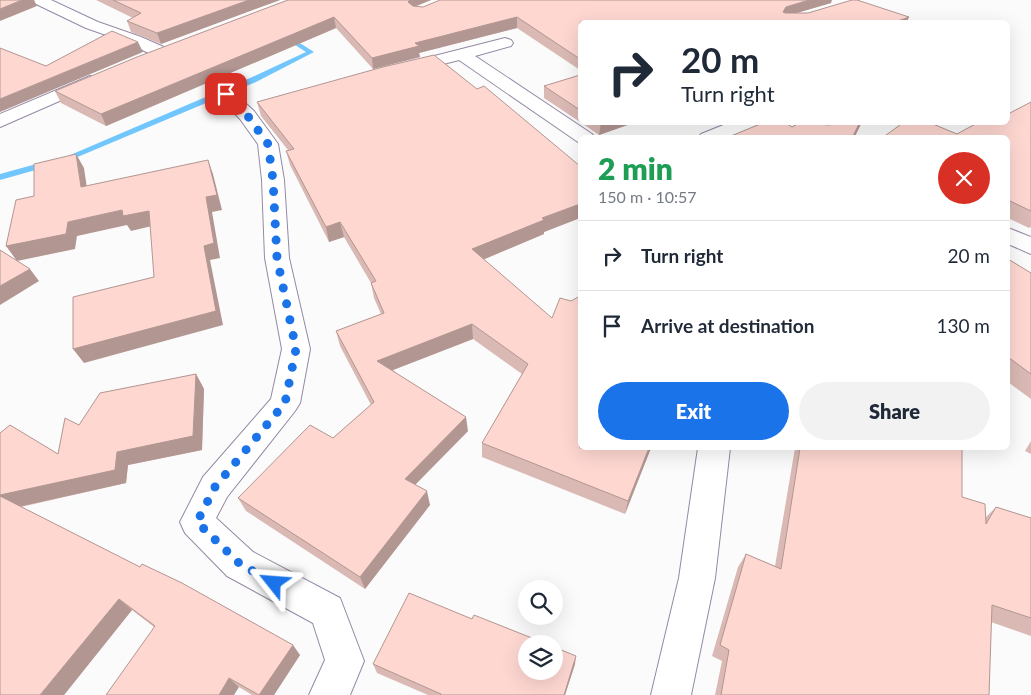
<!DOCTYPE html>
<html lang="en">
<head>
<meta charset="utf-8">
<style>
  body { margin:0; font-family:Lato,sans-serif; background:#f2f2f3; color:#1f2937; height:100vh; display:flex; flex-direction:column; font-size:19px; white-space:nowrap }
  * { box-sizing:border-box; margin:0 }
  p { font-size:16px; color:#747a83 }
  .icon { flex:none; width:28px; height:28px; fill:none; stroke:currentColor; stroke-width:2; stroke-linecap:round; stroke-linejoin:round }
  .map { position:relative; flex:1; overflow:hidden }
  .sheet { position:absolute; left:578px; top:135px; width:432px; height:315px; display:flex; flex-direction:column; background:#fff; border-radius:8px; box-shadow:0 5px 20px #0002 }
  .sheet>* { flex:none }
  .guide { position:absolute; left:578px; top:20px; width:432px; height:105px; border-radius:8px; box-shadow:0 5px 20px #0002; background:#fff; color:#1f2937; overflow:hidden }
  .buttons { position:absolute; left:518px; top:580px; display:grid; gap:10px }
  .buttons a { display:grid; place-items:center; width:45px; height:45px; border-radius:50%; background:#fff; box-shadow:0 5px 20px #0002; font-size:25px }
  .pin { position:absolute; display:grid; place-items:center; width:42px; height:42px; color:#fff; margin:-21px; border-radius:10px; box-shadow:0 2px 8px #0006 }
  .me { position:absolute; width:55px; margin:-28px; rotate:298deg; stroke-linejoin:round; filter:drop-shadow(0 0 4px #0008) }
  .turn { display:flex; align-items:center; gap:18px; height:105px; padding:0 20px; font-size:22px }
  .turn .icon { width:65px; height:65px; stroke-width:2.5 }
  .turn b { display:block; font-size:35px; line-height:42px }
  .round { display:grid; place-items:center; flex:none; width:52px; height:52px; border-radius:26px; background:#f2f2f3 }
  .headline { display:flex; align-items:center; justify-content:space-between; height:85px; padding:0 20px }
  h1 { font-size:30px; font-weight:800; line-height:38px; color:#1e9e55 }
  .primary-button { display:flex; gap:10px; margin-top:auto; padding:10px 20px }
  .primary-button a { flex:1; height:58px; border-radius:30px; background:#1a73e8; color:#fff; font-size:20px; font-weight:800; line-height:58px; text-align:center }
  .primary-button a+a { background:#f2f2f3; color:#1f2937 }
  ul { padding:0; list-style:none }
  li { display:flex; align-items:center; gap:15px; height:70px; padding:0 20px; border-top:1px solid #e0e1e3 }
  li div { flex:1 }
  li b { display:block; font-size:19px }
  li em { font-style:normal }
  .map>svg:first-child { display:block }
  .lines { fill:none; stroke-linecap:round; stroke-linejoin:round }
  .stream { fill:#71c6fd; fill-rule:evenodd }
  .minor-casing { stroke:#9589a4; stroke-width:2 }
  .minor { fill:#fff; fill-rule:evenodd }
  .wall { fill:#dab9b4 }
  .shaded-wall { fill:#b29692 }
  .building { fill:#fed7d1; stroke:#b29692 }
  .route { stroke:#1a73e8; stroke-width:9; stroke-dasharray:0 16.2 }
</style>
</head>
<body>
<div class="map">
<svg width="1031" height="695" viewBox="0 0 1031 695">
  <rect width="100%" height="100%" fill="#fbfbfb"/>
  <g class="lines">
    <!-- stream -->
    <path class="stream" d="M283 35H287L314 52 256 82 68 161H62L61 159 250 78 306 52 283 37Z
      M47 161 51 164 50 166 0 180V174Z"/>
    <defs>
      <path id="minor" d="M32 0H51L98 22 141 37 166 48 168 52 166 56H154L129 43 86 28 34 3Z
        M505 38 511 40 513 43 511 46 475 56 592 134 595 138H580V143L578 142 459 60 405 74 399 73 396 69 399 65Z
        M90 76 96 77 99 81 96 85 0 127V114Z
        M225 89 231 90 254 111 278 144 284 180 289 258 310 349 300 403 295 411 227 497 216 518 253 552 340 598 364 661 350 695H309L325 660 313 623 227 576 185 533 180 522 203 477 271 399 282 349 265 258 262 180 258 144 240 119 216 94 219 90Z
        M731 122H759L757 126 727 138H698L701 134Z
        M775 122C791 122 812 122 823 138 806 138 785 138 775 122Z
        M1008 228 1031 237V254L1008 244Z
        M698 448H730L715 578 691 695H651L679 578Z"/>
    </defs>
    <!-- minor casing -->
    <use href="#minor" class="minor-casing"/>
    <!-- minor -->
    <use href="#minor" class="minor"/>
  </g>
  <!-- wall -->
  <path class="wall" d="M96 0H280L161 44 131 32 127 21 133 18Z
    M288 0H431L415 7 831 3 796 13 909 17 580 22V70L517 28 419 53 420 57 373 69 336 28 106 126 61 103 55 91Z
    M580 75V122L544 98V86Z
    M477 89 580 166V218L544 232V234L484 259 580 448H651L625 514 482 457V443L522 374 473 339 393 370 468 431 415 485 430 505 365 589 246 511 238 498 333 438 371 405 340 346 336 331 381 314 374 298 371 283 344 237 329 242 290 165 286 151 288 150 261 116 257 102Z
    M1031 102V227L1029 228 1008 218V138L957 134 1008 122Z
    M580 122H636L599 135Z
    M813 122H862L854 138H726L812 124Z
    M1008 259 1031 273V399L1008 382Z
    M196 374 204 389 202 450 128 465 126 483 21 507 300 655 274 695H252L239 687 154 627 132 610 64 695 0 433 58 454Z
    M1031 441V454L1025 451Z
    M795 448H962V497L986 517 996 507 1031 518V636L991 622 989 695H715L722 661 712 656 738 567 746 554 775 566Z
    M373 664H575L565 695H428L377 673Z"/>
  <!-- shaded-wall -->
  <path class="shaded-wall" d="M22 0H34L37 6 0 21V9Z
    M249 0H280L161 44 157 33Z
    M410 0H431L413 7 408 2Z
    M809 0H832L831 3 783 17V12L786 7Z
    M334 17 336 28 106 126 101 114Z
    M517 17V28L419 53 420 57 373 69 372 58 415 43Z
    M909 17 907 22H895Z
    M138 42 143 52 0 112V99Z
    M602 122H636L599 135 601 123Z
    M860 122H862L854 138H852Z
    M76 154 84 168 89 202 81 187Z
    M208 160 213 174 222 210 212 212 220 258 210 260 223 325 84 363 73 349 204 246Z
    M580 204V218L544 232V234L473 264 472 249 542 218Z
    M122 210 149 211 156 225 131 231 127 225 77 236 75 249 17 261 6 246 68 222Z
    M340 222 344 237 329 242 326 227Z
    M30 269 39 281 0 305V286Z
    M472 324 473 339 380 375 377 361Z
    M196 374 204 389 202 450 128 465 126 483 13 508 0 497V495Z
    M466 417 468 431 408 492 405 479Z
    M649 448H651L625 514 628 501Z
    M427 491 430 505 365 589 360 577Z
    M119 599 132 610 64 695H40Z
    M293 645 300 655 274 695H259Z
    M576 656 575 664 565 695H564Z
    M229 678 239 687 234 695H219Z"/>
  <!-- building -->
  <path class="building" d="M0 0H22L0 9Z
    M113 0H249L157 33 127 21 141 13Z
    M288 0H410L408 2 413 6 423 7 440 0H809L786 7 783 12 785 13H808L852 0H857L909 17 895 22H580V59L517 17 415 43 419 46 372 58 334 17 101 114 55 91 137 57Z
    M112 31 138 42 0 99V48L46 66Z
    M434 55 477 89 484 86 580 166V204L542 218 544 220 472 249 552 318 560 298 571 301 580 296V448H649L628 501 482 443 528 364 472 324 377 361 466 417 405 479 427 491 360 577 238 498 310 425 333 438 374 402 336 331 384 313 371 283 376 281 340 222 326 227 286 151 294 149 257 102 383 67Z
    M580 75V110L544 86Z
    M1031 102V211L1008 200V138H882L904 122H928L957 134 979 122H1008V114Z
    M765 122H784L792 127 799 123 830 125 828 122H860L852 138H726Z
    M76 154 81 187 208 160 217 195 206 197 214 243 204 246 216 311 73 349V297L154 277 149 211 123 216 122 210 68 222 66 234 6 246 16 200 34 196V164Z
    M0 250 30 269 0 286Z
    M1008 259 1031 273V374L1008 357Z
    M196 374 193 436 117 452 115 470 0 495V433L10 425 58 454 65 418 79 425 100 393Z
    M800 448H962V497L985 504 986 524 996 507 1031 518V618L992 605 989 695H721L729 650 720 645 746 554 781 569Z
    M0 496 140 567 142 564 182 583 293 645 259 695 229 678 219 695H106L155 626 119 599 40 695H0Z
    M409 593 472 619 474 615 547 644H526V671H554V647L576 656 564 695H440L441 694 373 664Z"/>
  <g class="lines">
    <!-- route -->
    <path class="route" d="M226 94 247 115 268 144 273 180 277 258 296 349 285 403 215 487 197 522 240 564 274 583"/>
  </g>
</svg>
<div class="buttons">
<a><svg class="icon" aria-label="search" viewBox="0 0 24 24"><circle cx="10" cy="10" r="6"/><path d="M15 15l6 6"/></svg></a>
<a><svg class="icon" aria-label="layers" viewBox="0 0 24 24"><path d="M12 4l9 5-9 5-9-5zM3 14l9 5 9-5"/></svg></a>
</div>
<div class="pin" style="left:226px;top:94px;background:#d93025"><svg class="icon" aria-label="arrive" viewBox="0 0 24 24"><path d="M6 21V4h12l-3 4 3 4H6"/></svg></div>
<svg class="me" style="left:274px;top:583px" viewBox="-20 -20 40 40"><path d="M0-17L14 15 0 8-14 15z" fill="#1a73e8" stroke="#fff" stroke-width="4"/></svg>
<div class="guide">
<div class="turn"><svg class="icon" aria-label="right" viewBox="0 0 24 24"><path d="M7 20v-9h11M14 6l5 5-5 5"/></svg><div><b>20 m</b>Turn right</div></div>
</div>
<section class="sheet">
<div class="headline"><div><h1>2 min</h1><p>150 m · 10:57</p></div><a class="round" style="background:#d93025;color:#fff"><svg class="icon" aria-label="close" viewBox="0 0 24 24"><path d="M6 6l12 12M18 6L6 18"/></svg></a></div>
<ul>
<li><svg class="icon" aria-label="right" viewBox="0 0 24 24"><path d="M7 20v-9h11M14 6l5 5-5 5"/></svg><div><b>Turn right</b></div><em>20 m</em></li>
<li><svg class="icon" aria-label="arrive" viewBox="0 0 24 24"><path d="M6 21V4h12l-3 4 3 4H6"/></svg><div><b>Arrive at destination</b></div><em>130 m</em></li>
</ul>
<div class="primary-button"><a>Exit</a><a>Share</a></div>
</section>
</div>
</body>
</html>
